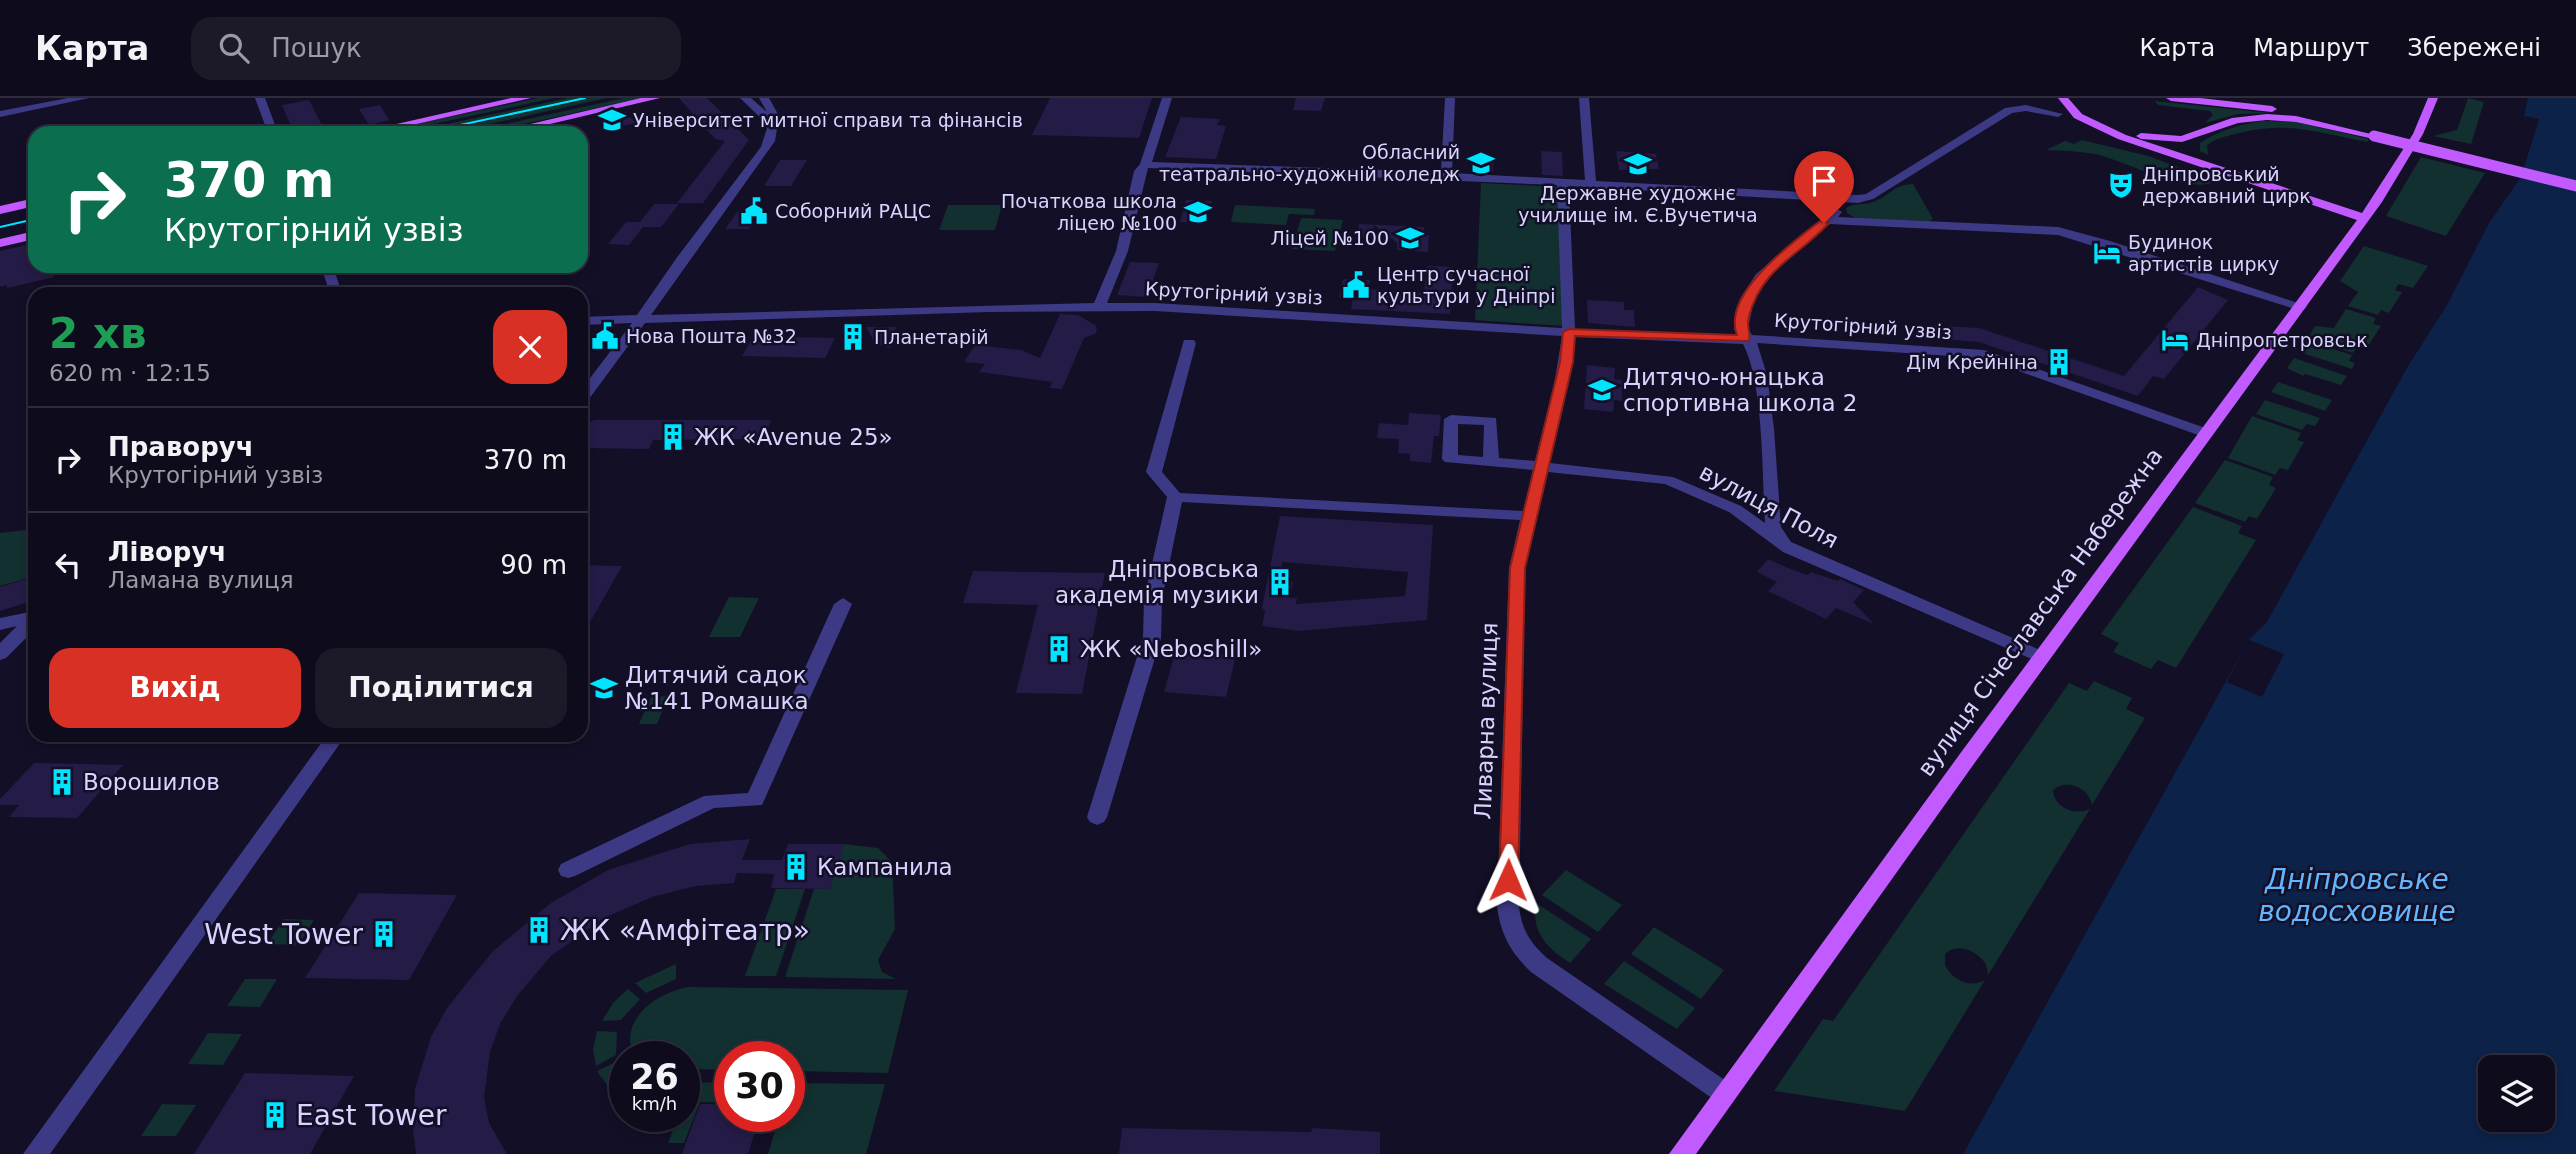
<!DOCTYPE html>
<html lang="uk">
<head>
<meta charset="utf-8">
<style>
  body { margin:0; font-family:"DejaVu Sans",sans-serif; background:#1c1929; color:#f1f3f6; height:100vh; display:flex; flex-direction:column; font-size:26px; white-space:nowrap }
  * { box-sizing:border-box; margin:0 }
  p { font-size:23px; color:#9b9ba3 }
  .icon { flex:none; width:38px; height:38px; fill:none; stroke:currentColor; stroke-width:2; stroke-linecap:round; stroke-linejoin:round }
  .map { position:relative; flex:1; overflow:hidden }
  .panel { position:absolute; left:28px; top:189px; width:560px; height:455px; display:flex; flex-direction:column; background:#0e0b1c; border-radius:21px; box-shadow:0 4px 10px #0003,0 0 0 2px #2e2b3b }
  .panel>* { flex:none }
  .banner { position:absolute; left:28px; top:28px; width:560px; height:147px; border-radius:21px; box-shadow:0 4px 10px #0003,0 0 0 2px #2e2b3b; background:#0b6e4f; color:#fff; overflow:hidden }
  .fabs { position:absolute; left:2478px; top:957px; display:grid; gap:14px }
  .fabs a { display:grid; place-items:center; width:77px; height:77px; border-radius:14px; background:#0e0b1c; box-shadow:0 4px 10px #0003,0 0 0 2px #2e2b3b; font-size:35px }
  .speed { position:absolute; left:609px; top:943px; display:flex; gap:14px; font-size:35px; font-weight:700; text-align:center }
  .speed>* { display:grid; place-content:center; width:91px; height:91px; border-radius:50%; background:#0e0b1c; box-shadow:0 4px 10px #0003,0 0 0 2px #2e2b3b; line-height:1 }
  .speed small { font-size:18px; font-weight:400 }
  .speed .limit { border:10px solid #d22; background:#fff; color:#111 }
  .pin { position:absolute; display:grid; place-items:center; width:60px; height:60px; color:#fff; margin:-72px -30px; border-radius:50% 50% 50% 0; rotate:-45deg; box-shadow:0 0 7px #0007 }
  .pin .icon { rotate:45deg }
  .me { position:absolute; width:77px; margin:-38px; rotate:1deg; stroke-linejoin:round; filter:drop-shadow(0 0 5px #0008) }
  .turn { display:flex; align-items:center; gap:24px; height:147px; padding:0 21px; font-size:32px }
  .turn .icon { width:91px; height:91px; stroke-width:2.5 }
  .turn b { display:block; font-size:49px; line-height:60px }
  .round { display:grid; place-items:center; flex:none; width:74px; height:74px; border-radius:21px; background:#1c1929 }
  .head { display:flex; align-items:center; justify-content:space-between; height:119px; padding:0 21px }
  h1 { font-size:42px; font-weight:800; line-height:52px; color:#1e9e55 }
  .primary-button { display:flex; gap:14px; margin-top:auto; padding:14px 21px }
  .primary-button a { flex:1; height:80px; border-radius:21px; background:#d93025; color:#fff; font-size:28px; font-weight:800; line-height:80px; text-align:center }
  .primary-button a+a { background:#1c1929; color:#f1f3f6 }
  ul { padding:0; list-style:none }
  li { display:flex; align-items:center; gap:21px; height:105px; padding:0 21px; border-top:2px solid #2e2b3b }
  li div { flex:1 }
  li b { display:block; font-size:26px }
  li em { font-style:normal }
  header { display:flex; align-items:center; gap:42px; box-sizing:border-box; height:98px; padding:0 35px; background:#0e0b1c; border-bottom:2px solid #2e2b3b }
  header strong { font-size:33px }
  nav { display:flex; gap:38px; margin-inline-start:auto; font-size:24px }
  .search { width:490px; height:63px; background:#1c1929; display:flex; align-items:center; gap:18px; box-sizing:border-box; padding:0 24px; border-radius:21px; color:#9b9ba3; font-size:26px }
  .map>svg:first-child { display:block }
  .green { fill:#12302f }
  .water { fill:#0c2248; fill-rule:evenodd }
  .pier { fill:#130f26 }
  .building { fill:#241b47; fill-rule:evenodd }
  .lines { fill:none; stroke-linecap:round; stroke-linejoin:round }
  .minor { fill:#3d3a85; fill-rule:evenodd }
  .major { fill:#c25bff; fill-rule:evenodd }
  .tram { stroke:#00e5ff; stroke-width:2 }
  .major-bridge { stroke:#c25bff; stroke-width:11 }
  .route { fill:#d93025; stroke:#8d1f18; stroke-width:2 }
  .labels { text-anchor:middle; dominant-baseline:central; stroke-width:5; stroke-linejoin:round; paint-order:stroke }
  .far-poi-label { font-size:19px; fill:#d9d4ff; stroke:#130f26; text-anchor:start }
  .far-street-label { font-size:19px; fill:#d9d4ff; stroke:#130f26 }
  .poi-label { font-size:23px; fill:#d9d4ff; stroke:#130f26; text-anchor:start }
  .street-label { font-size:23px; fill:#d9d4ff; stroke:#130f26 }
  .near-water-label { font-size:28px; font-style:italic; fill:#62b6ff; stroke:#130f26 }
  .near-poi-label { font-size:28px; fill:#d9d4ff; stroke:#130f26; text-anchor:start }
</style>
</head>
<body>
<header>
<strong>Карта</strong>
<div class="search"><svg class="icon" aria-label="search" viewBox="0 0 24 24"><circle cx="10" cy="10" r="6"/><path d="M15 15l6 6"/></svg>Пошук</div>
<nav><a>Карта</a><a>Маршрут</a><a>Збережені</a></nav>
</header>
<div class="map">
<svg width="2576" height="1056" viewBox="0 0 2576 1056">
  <rect width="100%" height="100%" fill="#130f26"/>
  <!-- green -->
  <path class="green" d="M538 0H554L392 35H374Z
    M568 0H607L450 35H405Z
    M624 0H642L483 35H465Z
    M2468 0 2484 4 2471 46 2433 38 2457 32Z
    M2155 3 2269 15 2238 16 2205 25 2213 17 2210 13 2158 7Z
    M2262 23 2296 24 2369 41 2367 44C2303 31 2279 21 2215 42L2207 47 2208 57 2200 53V45C2217 33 2242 26 2262 23Z
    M2082 42 2148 58 2216 83C2193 97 2131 67 2106 59 2087 53 2066 53 2046 52L2065 43 2074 46Z
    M2421 59 2485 75 2446 138 2386 118Z
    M1481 85 1557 89 1563 228 1475 222Z
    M1913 86 1933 121 1929 123 1857 121 1847 115 1846 110C1855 104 1864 108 1873 104 1890 98 1892 87 1913 86Z
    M948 107H1002L995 132H939Z
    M1235 107 1315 111 1314 117 1289 116 1286 127 1231 124Z
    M1301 120 1343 122 1335 153 1292 151Z
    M2364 148 2428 168 2413 190 2398 186 2395 192 2402 194 2389 215 2381 212 2378 217 2348 208 2358 194 2340 183Z
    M2346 211 2376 220 2373 226 2381 228 2366 251 2357 249 2353 255 2308 240 2315 228 2334 230Z
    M2307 243 2352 257 2349 263 2355 265 2352 271 2299 254Z
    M2294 260 2347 278 2341 287 2305 276 2303 278 2287 270Z
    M2278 284 2332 302 2325 313 2271 294Z
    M2265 302 2320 320 2315 328 2307 326 2302 332 2256 316Z
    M2252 318 2301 335 2297 342 2304 344 2288 372 2280 370 2275 377 2228 360Z
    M2225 362 2273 379 2269 387 2276 390 2257 421 2249 418 2245 424 2195 405Z
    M2193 409 2242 428 2238 435 2256 442 2176 570 2158 562 2151 571 2113 554 2119 545 2101 536Z
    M35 431V478L0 488V435Z
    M729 499 759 500 740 539H709Z
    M2094 583 2132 600 2126 611 2145 620 2092 707C2089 690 2067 680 2053 692 2054 710 2075 718 2090 711L1988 877 1986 866C1976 853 1959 844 1945 856V867C1952 882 1970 891 1985 882L1905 1013 1774 993 1823 921 1833 923 2069 585 2087 593Z
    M669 598 657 626H639L651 599Z
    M844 746 878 750 892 764 895 831 878 862 882 874 896 881 785 879 814 791H830Z
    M1566 772 1622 807 1598 834 1542 797Z
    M776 791H805L776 878H745Z
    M1536 805 1591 841 1570 865C1547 850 1531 834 1536 805Z
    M284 821 314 822 298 847 267 846Z
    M1654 829 1724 872 1701 901 1631 856Z
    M1624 863 1695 910 1677 931 1604 886Z
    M676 866V881L646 895 635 885Z
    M245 881H277L260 909 227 908Z
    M689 889 908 892 888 975 789 973V959H730V972L684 971V959H635C616 923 657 894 689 889Z
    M628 891 640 901 621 922 602 923 613 905Z
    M597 933 617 934 616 957 596 968 593 951Z
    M208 935 242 936 223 967 188 966Z
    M618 963 625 972 623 997 607 987 597 973Z
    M691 984 730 985V1005L700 1004 684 1045H668L678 1019 684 1018V1002Z
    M789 985 885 986 866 1056H768L779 1019 789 1018Z
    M162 1006 196 1007 176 1038H141Z"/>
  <!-- water -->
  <path class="water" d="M2528 0H2576V1056H1963L2249 542 2267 524 2408 268 2447 207 2489 125 2521 79 2539 21 2524 18ZM2490 970H2543V1022H2490Z"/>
  <!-- pier -->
  <path class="pier" d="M2249 542 2284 556 2262 599 2227 584Z"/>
  <!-- building -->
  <path class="building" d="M679 0H707L749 42 703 105H677L725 43 715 41Z
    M1050 0H1152L1139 40 1032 37Z
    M1296 0H1325L1321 13 1293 12Z
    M309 2 326 35H294L282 7Z
    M380 7 389 22 369 27 359 11Z
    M626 14 635 25 609 31 600 19Z
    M1181 19 1220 21 1217 27 1226 28 1216 61 1165 59Z
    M1541 53 1562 54 1563 78 1542 77Z
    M1616 53 1656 56 1659 71 1619 72Z
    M1474 56 1494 57 1493 74 1473 73Z
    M780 62H807L791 88H764Z
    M1186 102 1212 103 1205 125 1180 124Z
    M654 106H679L661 129H643L629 147 608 146 626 124H640Z
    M738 113H761L749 131H725Z
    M1359 126 1424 129V134H1429L1428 154 1397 152V145L1374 127 1372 140 1358 139Z
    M35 145V168H53L54 179 7 190V187L0 189V153Z
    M1130 164 1159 165 1147 199 1117 197Z
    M1427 168 1453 169 1450 216 1351 211 1353 200 1339 199 1343 181 1370 182 1369 191 1424 195Z
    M2198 189 2228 202 2164 281 2153 278 2138 298 1979 244 1930 240 1925 227 1979 230 2124 278Z
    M1587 202 1624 204V212H1634L1635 229 1588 225Z
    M1060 216 1078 217 1095 227 1097 232 1095 236 1084 240 1062 291 1050 290 1052 284 979 274 985 266 964 264 975 247 1021 252 1040 260Z
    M866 229H896L890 250 875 245Z
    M754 238 835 240 825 260 742 258Z
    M1587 267 1615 270 1614 281 1622 282V303L1614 302 1613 314 1584 311Z
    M1409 315 1441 317 1439 338H1434L1431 365 1410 363V356L1398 355 1399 341 1377 340 1379 325 1408 327Z
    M594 322H771L763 343 748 344 749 341 653 342 649 351 581 350V336L589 325Z
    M1280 418 1433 427 1427 522 1298 533 1262 528 1265 513 1262 510ZM1282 464 1408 474 1405 498 1296 506 1297 500H1290L1293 484 1280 482Z
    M1768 461 1793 472 1808 477 1811 474 1838 483 1840 481 1864 492 1853 504 1874 526 1836 510 1826 521 1768 493 1777 484 1757 474Z
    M581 467 622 468 581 540Z
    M973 473 1105 475 1082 596 1016 595 1038 507 963 505Z
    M30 480 32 503 0 513V489Z
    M1176 552 1236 557 1226 599 1164 594Z
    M34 665H39L123 667 77 720 9 719 19 707H0V701Z
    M750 741 742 762H782L788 746H844L830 791 771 790 774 776 737 775 734 785 696 788 652 799 602 821 551 858 517 898 500 926 490 954 484 999 489 1025 507 1056H416L413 1032 415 991 431 939 447 910 492 854 551 805 608 772 690 746Z
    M359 795 457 797 409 882 305 880Z
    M245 975 283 976 354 978 310 1056H194Z
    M700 1006H730V1018H760L748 1056H682Z
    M1122 1030 1311 1034 1312 1030 1380 1034V1056H1119Z"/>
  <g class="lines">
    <!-- minor -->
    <path class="minor" d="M68 0H89L0 19V13Z
      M255 0H265L278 35H268Z
      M740 0H751L767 14 759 0H769L779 18 775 43 651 217 1094 205 1116 153 1134 73 1140 66 1162 0H1172L1152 64 1441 74 1445 0H1455L1452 75 1585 82 1579 0H1589L1596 83 1858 97 1866 96 2005 10 2026 7 2063 16 2058 19 2026 13 2012 15 1873 101 1858 105 1569 88 1575 231 1738 237 1734 231 1740 201 1756 176 1836 110 1842 114 1838 119 2058 129 2110 143 2307 208 2305 211H2295L2058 137 1830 126 1766 181 1754 201 1748 231 1752 237 1984 252 2211 332 2213 335 2211 338H2201L1982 260 1757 245 1767 277 1774 331 1781 429 1791 444 2047 555 2050 559 2041 565 1783 454 1729 414 1665 386 1548 374 1525 470 1519 809C1522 832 1530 845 1547 860L1732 987 1736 995 1732 1003 1724 1006 1716 1003 1531 874C1511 855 1501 837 1497 809L1509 470 1520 422 1182 404 1162 501 1161 540 1107 719 1104 724 1097 727 1090 724 1087 719 1143 540 1144 501 1167 399 1146 374 1184 242H1194L1196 245 1162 374 1180 395 1523 413 1533 372 1445 364 1442 361 1444 321 1451 317 1496 320 1499 360 1535 363 1554 287 1562 238 1155 213 989 214 645 225 586 305 581 306V292L632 225 581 227V219L637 217 678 158 761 49 768 27ZM1148 70 1557 87 1562 230 1155 205H1107L1128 153ZM1576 239 1743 246C1764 286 1762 378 1765 425L1741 408 1673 379 1550 365 1568 287ZM1458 326 1484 327 1483 359 1458 357Z
      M321 168H333L342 196H330Z
      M843 500 852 506 762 707 714 710 575 778 568 780 561 778 558 772 561 766 704 698 748 695 834 506Z
      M35 513V531L6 560 0 562V545L17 528 0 532V520Z
      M327 637H346L50 1056H23Z"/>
    <!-- major -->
    <path class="major" d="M511 0H531L377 35H357Z
      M641 0H660L512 35H492Z
      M2058 0H2068L2082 16 2126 37 2362 115 2413 36 2428 0H2438L2423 36 2382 104 1976 663 1696 1056H1669L1962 653 2357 122 2118 41 2074 20Z
      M2166 0H2200L2272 8 2277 11 2272 14 2171 3Z
      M2267 16 2296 18 2379 38 2374 41 2296 24 2267 22 2238 25 2182 44 2141 41 2136 38 2141 35 2181 38 2232 20Z
      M35 100V108L0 116V108Z
      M35 133V141L0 149V141Z"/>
    <!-- tram -->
    <path class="tram" d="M423 35 585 0
      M0 129 35 121"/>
    <!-- major-bridge -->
    <path class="major-bridge" d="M2374 38 2576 88"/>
  </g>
  <!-- route -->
  <path class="route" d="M1820 123 1829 125C1798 159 1763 168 1749 218 1746 227 1751 236 1749 243L1575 238 1573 264 1525 470 1518 782 1515 787 1508 790 1501 787 1499 782 1510 470 1560 264 1563 234 1569 231 1737 237C1721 196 1793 144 1820 123Z"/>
  <!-- icons -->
  <defs>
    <symbol id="university-bare" viewBox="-9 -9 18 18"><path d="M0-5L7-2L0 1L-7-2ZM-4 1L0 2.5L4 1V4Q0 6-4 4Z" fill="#00e5ff" stroke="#130f26" stroke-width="2.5" paint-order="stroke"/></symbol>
    <symbol id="theatre-bare" viewBox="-9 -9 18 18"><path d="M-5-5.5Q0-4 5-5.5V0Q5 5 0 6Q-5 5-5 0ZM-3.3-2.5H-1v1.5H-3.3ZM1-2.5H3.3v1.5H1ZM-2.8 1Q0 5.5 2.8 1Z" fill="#00e5ff" stroke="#130f26" stroke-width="2.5" paint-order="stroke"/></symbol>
    <symbol id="civic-bare" viewBox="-9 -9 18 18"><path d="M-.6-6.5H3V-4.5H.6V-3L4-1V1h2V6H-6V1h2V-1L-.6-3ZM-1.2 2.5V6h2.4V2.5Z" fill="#00e5ff" stroke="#130f26" stroke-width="2.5" paint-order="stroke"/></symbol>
    <symbol id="school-bare" viewBox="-9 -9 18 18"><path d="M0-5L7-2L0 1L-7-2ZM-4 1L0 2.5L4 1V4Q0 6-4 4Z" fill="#00e5ff" stroke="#130f26" stroke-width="2.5" paint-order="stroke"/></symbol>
    <symbol id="hotel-bare" viewBox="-9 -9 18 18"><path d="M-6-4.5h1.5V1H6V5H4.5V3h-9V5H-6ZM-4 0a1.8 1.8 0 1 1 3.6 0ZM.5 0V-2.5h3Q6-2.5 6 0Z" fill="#00e5ff" stroke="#130f26" stroke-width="2.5" paint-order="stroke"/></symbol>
    <symbol id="building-bare" viewBox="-9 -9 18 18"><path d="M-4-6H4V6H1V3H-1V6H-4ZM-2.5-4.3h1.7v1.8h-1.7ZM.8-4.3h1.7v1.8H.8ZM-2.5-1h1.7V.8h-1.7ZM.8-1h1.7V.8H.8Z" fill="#00e5ff" stroke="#130f26" stroke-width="2.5" paint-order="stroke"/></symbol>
  </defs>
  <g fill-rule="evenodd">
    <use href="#university-bare" x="593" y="3" width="38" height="38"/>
    <use href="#university-bare" x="1462" y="46" width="38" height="38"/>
    <use href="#university-bare" x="1619" y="47" width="38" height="38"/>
    <use href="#theatre-bare" x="2102" y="68" width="38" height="38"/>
    <use href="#civic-bare" x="735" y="94" width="38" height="38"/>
    <use href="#school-bare" x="1179" y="95" width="38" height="38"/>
    <use href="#school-bare" x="1391" y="121" width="38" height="38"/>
    <use href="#hotel-bare" x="2088" y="136" width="38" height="38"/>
    <use href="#civic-bare" x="1337" y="168" width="38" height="38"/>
    <use href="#civic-bare" x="586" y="219" width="38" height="38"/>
    <use href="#building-bare" x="834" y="220" width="38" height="38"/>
    <use href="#hotel-bare" x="2156" y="223" width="38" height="38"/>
    <use href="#building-bare" x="2040" y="245" width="38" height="38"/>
    <use href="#school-bare" x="1583" y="273" width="38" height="38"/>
    <use href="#building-bare" x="654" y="320" width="38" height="38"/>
    <use href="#building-bare" x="1261" y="465" width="38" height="38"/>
    <use href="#building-bare" x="1040" y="532" width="38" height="38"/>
    <use href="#school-bare" x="585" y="571" width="38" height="38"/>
    <use href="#building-bare" x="43" y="665" width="38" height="38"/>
    <use href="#building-bare" x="777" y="750" width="38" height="38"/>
    <use href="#building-bare" x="520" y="813" width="38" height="38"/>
    <use href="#building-bare" x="365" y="817" width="38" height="38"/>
    <use href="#building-bare" x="256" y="998" width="38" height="38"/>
  </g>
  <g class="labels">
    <!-- far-poi labels -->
    <g class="far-poi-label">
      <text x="633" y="22">Університет митної справи та фінансів</text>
      <text x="1460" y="54" text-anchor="end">Обласний<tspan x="1460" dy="22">театрально-художній коледж</tspan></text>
      <text x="2142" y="76">Дніпровський<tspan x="2142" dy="22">державний цирк</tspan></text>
      <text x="1638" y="95" text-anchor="middle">Державне художнє<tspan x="1638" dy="22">училище ім. Є.Вучетича</tspan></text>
      <text x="1177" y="103" text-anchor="end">Початкова школа<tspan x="1177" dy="22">ліцею №100</tspan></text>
      <text x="775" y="113">Соборний РАЦС</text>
      <text x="1389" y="140" text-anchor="end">Ліцей №100</text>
      <text x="2128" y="144">Будинок<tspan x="2128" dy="22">артистів цирку</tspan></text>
      <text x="1377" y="176">Центр сучасної<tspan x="1377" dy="22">культури у Дніпрі</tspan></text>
      <text x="626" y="238">Нова Пошта №32</text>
      <text x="874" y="239">Планетарій</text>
      <text x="2196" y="242">Дніпропетровськ</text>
      <text x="2038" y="264" text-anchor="end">Дім Крейніна</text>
    </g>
    <!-- far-street labels -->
    <g class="far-street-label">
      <text transform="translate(1234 195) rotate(3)">Крутогірний узвіз</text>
      <text transform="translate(1863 228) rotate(4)">Крутогірний узвіз</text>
    </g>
    <!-- poi labels -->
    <g class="poi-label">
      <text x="1623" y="279">Дитячо-юнацька<tspan x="1623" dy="26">спортивна школа 2</tspan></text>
      <text x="694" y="339">ЖК «Avenue 25»</text>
      <text x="1259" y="471" text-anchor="end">Дніпровська<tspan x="1259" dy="26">академія музики</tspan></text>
      <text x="1080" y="551">ЖК «Neboshill»</text>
      <text x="625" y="577">Дитячий садок<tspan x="625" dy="26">№141 Ромашка</tspan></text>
      <text x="83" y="684">Ворошилов</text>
      <text x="817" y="769">Кампанила</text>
    </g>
    <!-- street labels -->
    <g class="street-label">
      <text transform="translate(1769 408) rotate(28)">вулиця Поля</text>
      <text transform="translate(2040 514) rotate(-54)">вулиця Січеславська Набережна</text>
      <text transform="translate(1486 623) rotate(-88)">Ливарна вулиця</text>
    </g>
    <!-- near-water labels -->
    <g class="near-water-label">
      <text x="2357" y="781">Дніпровське<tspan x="2357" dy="32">водосховище</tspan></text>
    </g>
    <!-- near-poi labels -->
    <g class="near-poi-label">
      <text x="560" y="832">ЖК «Амфітеатр»</text>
      <text x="363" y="836" text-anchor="end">West Tower</text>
      <text x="296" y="1017">East Tower</text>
    </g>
  </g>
</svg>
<div class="fabs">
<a><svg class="icon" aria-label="layers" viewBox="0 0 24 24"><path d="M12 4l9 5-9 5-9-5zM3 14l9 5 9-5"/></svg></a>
</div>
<div class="speed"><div>26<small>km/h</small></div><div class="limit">30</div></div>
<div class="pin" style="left:1824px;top:125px;background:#d93025"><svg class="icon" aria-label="arrive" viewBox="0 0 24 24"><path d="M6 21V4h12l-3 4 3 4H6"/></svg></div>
<svg class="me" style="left:1508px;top:782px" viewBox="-20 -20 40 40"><path d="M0-17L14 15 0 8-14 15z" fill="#d93025" stroke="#fff" stroke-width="4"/></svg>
<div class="banner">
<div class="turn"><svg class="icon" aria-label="right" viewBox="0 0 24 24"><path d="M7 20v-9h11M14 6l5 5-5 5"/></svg><div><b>370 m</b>Крутогірний узвіз</div></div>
</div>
<section class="panel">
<div class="head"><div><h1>2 хв</h1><p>620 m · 12:15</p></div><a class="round" style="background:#d93025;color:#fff"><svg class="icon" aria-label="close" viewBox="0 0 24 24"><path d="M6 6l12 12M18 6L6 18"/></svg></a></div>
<ul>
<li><svg class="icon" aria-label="right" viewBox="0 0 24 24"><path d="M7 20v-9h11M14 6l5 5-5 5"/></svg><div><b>Праворуч</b><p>Крутогірний узвіз</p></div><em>370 m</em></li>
<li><svg class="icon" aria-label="left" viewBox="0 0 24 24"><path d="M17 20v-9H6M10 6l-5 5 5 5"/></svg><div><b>Ліворуч</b><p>Ламана вулиця</p></div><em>90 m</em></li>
</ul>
<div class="primary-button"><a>Вихід</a><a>Поділитися</a></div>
</section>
</div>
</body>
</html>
